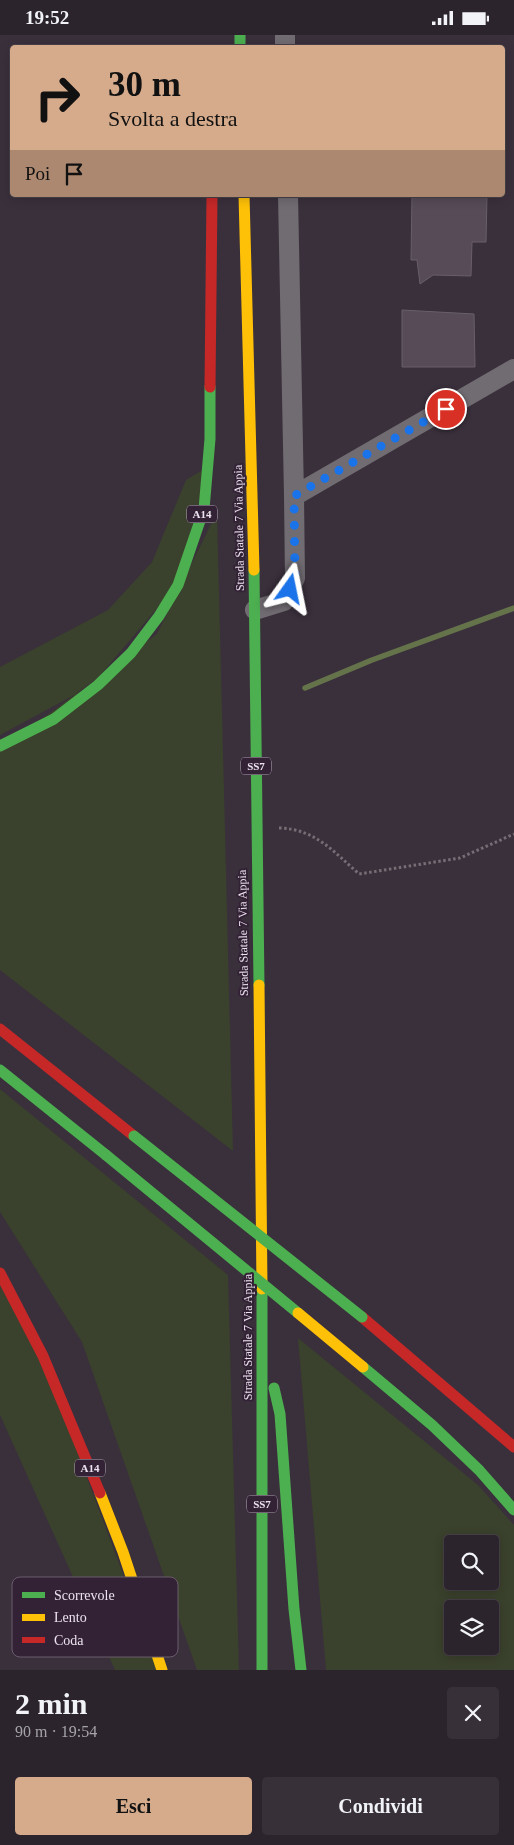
<!DOCTYPE html>
<html lang="it">
<head>
<meta charset="utf-8">
<style>
  body { margin:0; font-family:"Times New Roman",serif; background:#383039; color:#f1f3f6; height:100vh; display:flex; flex-direction:column; font-size:19px; white-space:nowrap }
  * { box-sizing:border-box; margin:0 }
  p { font-size:16px; color:#a6a4aa }
  .icon { flex:none; width:28px; height:28px; fill:none; stroke:currentColor; stroke-width:2; stroke-linecap:round; stroke-linejoin:round }
  .map { position:relative; height:1635px; overflow:hidden }
  .drawer { display:flex; flex-direction:column; background:#2c242d; flex:1 }
  .drawer>* { flex:none }
  .hud { position:absolute; left:10px; top:10px; width:495px; height:152px; border-radius:5px; box-shadow:0 2px 12px #0003,0 0 0 1px #484149; background:#d6ab8b; color:#111; overflow:hidden }
  .fabs { position:absolute; left:444px; top:1500px; display:grid; gap:10px }
  .fabs a { display:grid; place-items:center; width:55px; height:55px; border-radius:5px; background:#2c242d; box-shadow:0 2px 12px #0003,0 0 0 1px #484149; font-size:25px }
  .pin { position:absolute; display:grid; place-items:center; width:42px; height:42px; color:#fff; margin:-21px; border:2px solid #fff; border-radius:50%; box-shadow:0 1px 5px #0007 }
  .me { position:absolute; width:55px; margin:-28px; rotate:12deg; stroke-linejoin:round; filter:drop-shadow(0 0 4px #0008) }
  .turn { display:flex; align-items:center; gap:18px; height:105px; padding:0 15px; font-size:22px }
  .turn .icon { width:65px; height:65px; stroke-width:2.5 }
  .turn b { display:block; font-size:35px; line-height:42px }
  .then { display:flex; align-items:center; height:48px; padding:0 15px; background:#0003; gap:10px; font-size:19px }
  .round { display:grid; place-items:center; flex:none; width:52px; height:52px; border-radius:5px; background:#383039 }
  .headline { display:flex; align-items:center; justify-content:space-between; height:85px; padding:0 15px }
  h1 { font-size:30px; font-weight:600; line-height:38px }
  .primary-button { display:flex; gap:10px; margin-top:auto; padding:10px 15px }
  .primary-button a { flex:1; height:58px; border-radius:5px; background:#d6ab8b; color:#111; font-size:20px; font-weight:600; line-height:58px; text-align:center }
  .primary-button a+a { background:#383039; color:#f1f3f6 }
  .status { display:flex; justify-content:space-between; align-items:center; height:35px; padding:0 25px; background:#2c242d; direction:ltr }
  .status svg { height:14px; fill:currentColor }
  .map>svg:first-child { display:block }
  .green { fill:#3a412c; fill-rule:evenodd }
  .lines { fill:none; stroke-linecap:round; stroke-linejoin:round }
  .stream { stroke:#65734b; stroke-width:5.5 }
  .building { fill:#564b57; stroke:#685f69 }
  .path { stroke:#756e75; stroke-width:3; stroke-dasharray:2.5 2.5; stroke-linecap:butt }
  .street { stroke:#716c72; stroke-width:20 }
  .fast { stroke:#4caf50; stroke-width:11 }
  .slow { stroke:#ffc107; stroke-width:11 }
  .jam { stroke:#c62828; stroke-width:11 }
  .fast-bridge { stroke:#4caf50; stroke-width:11 }
  .slow-bridge { stroke:#ffc107; stroke-width:11 }
  .route { stroke:#1a73e8; stroke-width:9; stroke-dasharray:0 16.2 }
  .labels { text-anchor:middle; dominant-baseline:central; stroke-width:4; stroke-linejoin:round; paint-order:stroke }
  .shield { fill:#332235; stroke:#b5a8b7; stroke-width:1 }
  .shield-label { font-size:11px; font-weight:bold; fill:#ede2ef }
  .street-label { font-size:12px; fill:#ede2ef; stroke:#332235 }
  .key { fill:#332235; stroke:#6b5c6d; stroke-width:1 }
  .key-label { font-size:14px; fill:#ede2ef }
</style>
</head>
<body>
<div class="status"><b>19:52</b><svg viewBox="0 0 49 12"><path d="M0 12V9h3v3zM5 12V6h3v6zM10 12V3h3v9zM15 12V0h3v12zM26 1h20v11H26zM47 4h2v5h-2z"/></svg></div>
<div class="map">
<svg width="514" height="1635" viewBox="0 0 514 1635">
  <rect width="100%" height="100%" fill="#3a303c"/>
  <!-- green -->
  <path class="green" d="M209 431 176 551 91 651 0 700V632L108 575 152 527 186 445Z
    M217 477 233 1116 0 935V715L157 599Z
    M0 1054 228 1240 239 1635H197L82 1307 0 1177Z
    M0 1250 39 1315 159 1635H115L0 1380Z
    M298 1303 478 1450 514 1490V1635H326ZM452 1509H490V1546H452ZM452 1574H490V1611H452Z"/>
  <g class="lines">
    <!-- stream -->
    <path class="stream" d="M305 653 372 625 514 573"/>
  </g>
  <!-- building -->
  <path class="building" d="M412 160H487L486 207H472L471 241 433 240 420 249 417 225H411Z
    M402 275 474 279 475 332H402Z"/>
  <g class="lines">
    <!-- path -->
    <path class="path" d="M279 793C315 794 333 816 359 839L460 823 514 799"/>
    <!-- street -->
    <path class="street" d="M285 0V12
      M288 160 294 461
      M255 575 284 566 295 543 294 461 514 334"/>
    <!-- fast -->
    <path class="fast" d="M240 0V12
      M254 535 259 950
      M0 711 54 684 98 650 131 618 159 581 178 550 204 474 210 404V352
      M0 1035 106 1120
      M262 1254V1635
      M363 1332 432 1390 479 1435 514 1475
      M274 1353 280 1379 294 1574 301 1635"/>
    <!-- slow -->
    <path class="slow" d="M244 160 254 535
      M259 950 262 1254
      M100 1458 123 1517 162 1635"/>
    <!-- jam -->
    <path class="jam" d="M210 352 212 160
      M0 994 134 1101
      M0 1238 43 1321 100 1458
      M362 1282 514 1412"/>
    <!-- fast-bridge -->
    <path class="fast-bridge" d="M134 1101 362 1282
      M106 1120 298 1278"/>
    <!-- slow-bridge -->
    <path class="slow-bridge" d="M298 1278 363 1332"/>
  </g>
  <g class="lines">
    <!-- route -->
    <path class="route" d="M290 554 295 543 294 461 446 374"/>
  </g>
  <g class="labels">
    <!-- shield labels -->
    <g class="shield">
      <rect x="187" y="470.5" width="30" height="17" rx="4"/>
      <rect x="241" y="722.5" width="30" height="17" rx="4"/>
      <rect x="75" y="1424.5" width="30" height="17" rx="4"/>
      <rect x="247" y="1460.5" width="30" height="17" rx="4"/>
    </g>
    <g class="shield-label">
      <text x="202" y="479">A14</text>
      <text x="256" y="731">SS7</text>
      <text x="90" y="1433">A14</text>
      <text x="262" y="1469">SS7</text>
    </g>
    <!-- street labels -->
    <g class="street-label">
      <text transform="translate(239 493) rotate(-91)">Strada Statale 7 Via Appia</text>
      <text transform="translate(243 898) rotate(-91)">Strada Statale 7 Via Appia</text>
      <text transform="translate(248 1302) rotate(-90)">Strada Statale 7 Via Appia</text>
    </g>
  </g>
  <!-- legend -->
  <rect x="12" y="1542" width="166" height="80" rx="8" class="key"/>
  <rect x="22" y="1557" width="23" height="6" fill="#4caf50"/>
  <rect x="22" y="1579" width="23" height="7" fill="#ffc107"/>
  <rect x="22" y="1602" width="23" height="6" fill="#c62828"/>
  <g class="key-label">
    <text x="54" y="1565">Scorrevole</text>
    <text x="54" y="1587">Lento</text>
    <text x="54" y="1610">Coda</text>
  </g>
</svg>
<div class="fabs">
<a><svg class="icon" aria-label="search" viewBox="0 0 24 24"><circle cx="10" cy="10" r="6"/><path d="M15 15l6 6"/></svg></a>
<a><svg class="icon" aria-label="layers" viewBox="0 0 24 24"><path d="M12 4l9 5-9 5-9-5zM3 14l9 5 9-5"/></svg></a>
</div>
<div class="pin" style="left:446px;top:374px;background:#d93025"><svg class="icon" aria-label="arrive" viewBox="0 0 24 24"><path d="M6 21V4h12l-3 4 3 4H6"/></svg></div>
<svg class="me" style="left:290px;top:554px" viewBox="-20 -20 40 40"><path d="M0-17L14 15 0 8-14 15z" fill="#1a73e8" stroke="#fff" stroke-width="4"/></svg>
<div class="hud">
<div class="turn"><svg class="icon" aria-label="right" viewBox="0 0 24 24"><path d="M7 20v-9h11M14 6l5 5-5 5"/></svg><div><b>30 m</b>Svolta a destra</div></div>
<div class="then">Poi<svg class="icon" aria-label="arrive" viewBox="0 0 24 24"><path d="M6 21V4h12l-3 4 3 4H6"/></svg></div>
</div>
</div>
<section class="drawer">
<div class="headline"><div><h1>2 min</h1><p>90 m · 19:54</p></div><a class="round"><svg class="icon" aria-label="close" viewBox="0 0 24 24"><path d="M6 6l12 12M18 6L6 18"/></svg></a></div>
<div class="primary-button"><a>Esci</a><a>Condividi</a></div>
</section>
</body>
</html>
